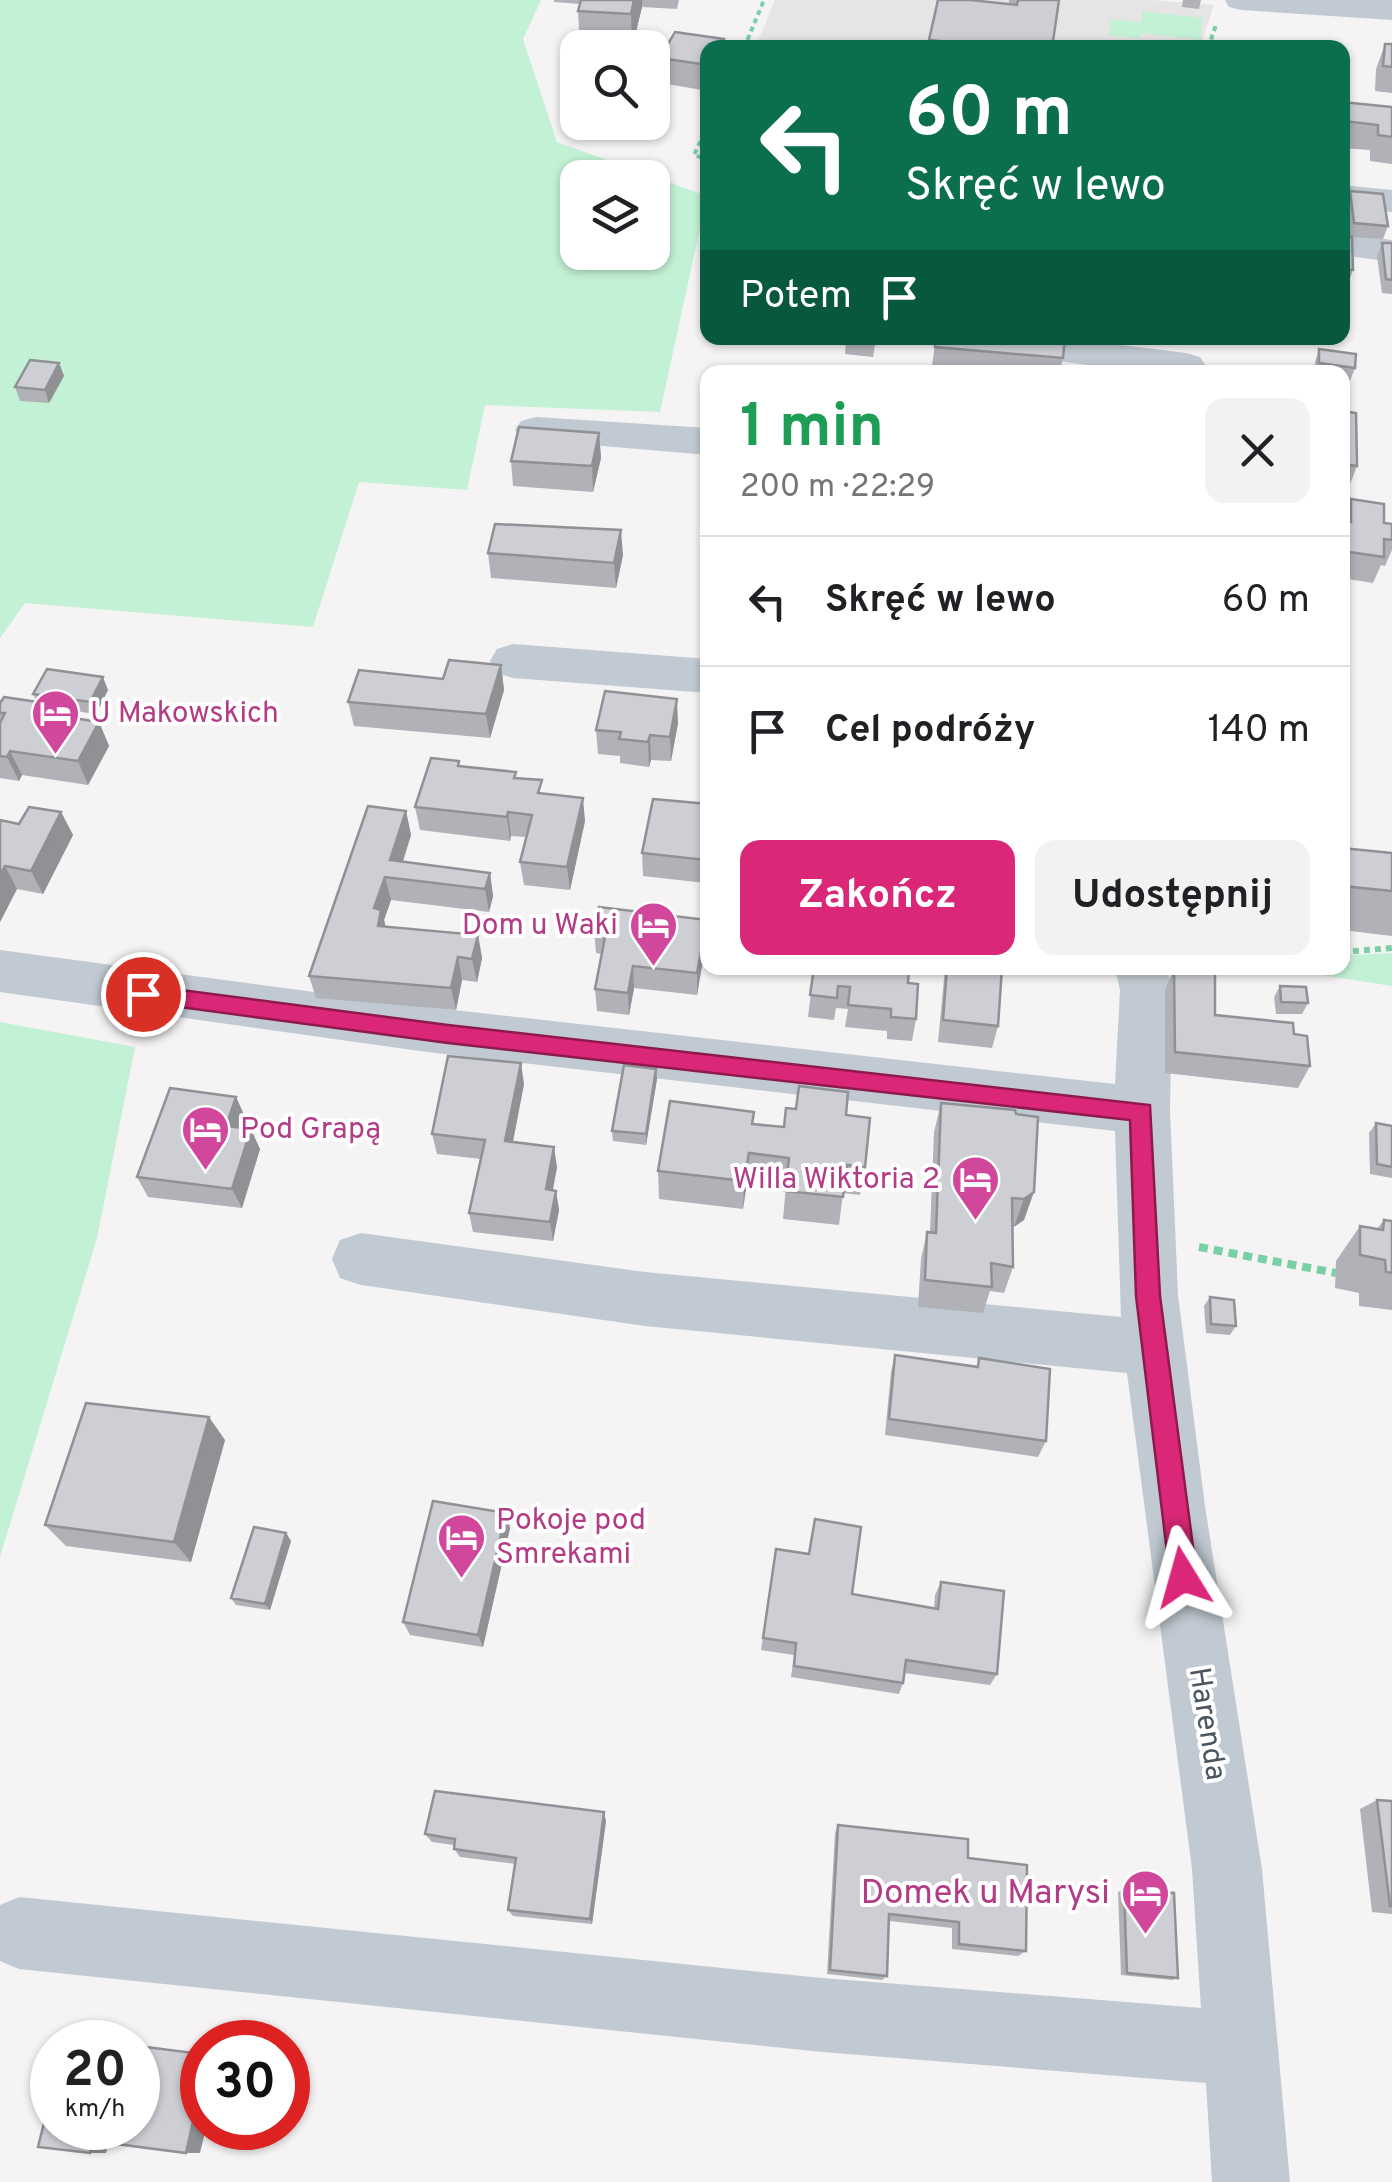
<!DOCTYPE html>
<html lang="pl">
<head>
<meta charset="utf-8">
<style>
  body { margin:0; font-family:Overpass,sans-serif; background:#f2f2f2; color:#202124; height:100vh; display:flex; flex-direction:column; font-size:38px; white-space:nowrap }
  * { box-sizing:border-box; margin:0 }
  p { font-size:32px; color:#757577 }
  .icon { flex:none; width:55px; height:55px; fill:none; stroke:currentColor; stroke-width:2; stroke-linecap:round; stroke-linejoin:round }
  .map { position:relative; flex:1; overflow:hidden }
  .drawer { position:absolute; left:700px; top:365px; width:650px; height:610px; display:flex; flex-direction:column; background:#fff; border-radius:20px; box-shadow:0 2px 8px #0004 }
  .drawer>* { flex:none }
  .banner { position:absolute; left:700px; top:40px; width:650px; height:305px; border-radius:20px; box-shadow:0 2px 8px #0004; background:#0b6e4f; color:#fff; overflow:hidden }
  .tools { position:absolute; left:560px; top:30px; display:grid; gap:20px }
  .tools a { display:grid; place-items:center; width:110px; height:110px; border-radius:20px; background:#fff; box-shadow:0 2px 8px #0004; font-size:50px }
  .speed { position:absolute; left:30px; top:2020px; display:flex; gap:20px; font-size:50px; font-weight:700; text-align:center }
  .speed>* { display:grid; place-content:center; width:130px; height:130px; border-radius:50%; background:#fff; box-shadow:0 2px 8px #0004; line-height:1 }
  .speed small { font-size:25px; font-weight:400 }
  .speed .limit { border:15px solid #d22; background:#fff; color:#111 }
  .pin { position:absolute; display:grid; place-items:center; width:85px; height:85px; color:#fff; margin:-42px; border:5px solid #fff; border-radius:50%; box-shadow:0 2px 10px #0007 }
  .me { position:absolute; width:110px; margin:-55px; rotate:352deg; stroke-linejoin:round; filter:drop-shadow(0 0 8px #0008) }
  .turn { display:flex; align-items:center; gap:35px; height:210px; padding:0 40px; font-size:45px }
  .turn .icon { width:130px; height:130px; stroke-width:2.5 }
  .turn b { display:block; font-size:70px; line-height:85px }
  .then { display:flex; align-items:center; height:95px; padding:0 40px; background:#0003; gap:20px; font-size:38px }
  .round { display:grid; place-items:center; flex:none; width:105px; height:105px; border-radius:20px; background:#f2f2f2 }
  .head { display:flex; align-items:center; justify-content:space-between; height:170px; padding:0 40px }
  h1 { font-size:60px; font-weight:700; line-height:75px; color:#1e9e55 }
  .button { display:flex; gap:20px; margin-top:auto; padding:20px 40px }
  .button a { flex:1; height:115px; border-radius:20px; background:#db2777; color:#fff; font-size:40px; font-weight:700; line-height:115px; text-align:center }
  .button a+a { background:#f2f2f2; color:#202124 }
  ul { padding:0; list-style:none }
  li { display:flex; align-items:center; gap:30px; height:130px; padding:0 40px; border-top:2px solid #e0e0e0 }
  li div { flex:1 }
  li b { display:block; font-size:38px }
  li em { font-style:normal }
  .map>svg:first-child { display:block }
  .education { fill:#e6e4e5 }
  .green { fill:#c3f1d5; fill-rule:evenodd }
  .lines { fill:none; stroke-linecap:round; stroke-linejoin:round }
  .path-far2 { stroke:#7ad0a6; stroke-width:4; stroke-dasharray:5 4; stroke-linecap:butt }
  .path-far1 { stroke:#7ad0a6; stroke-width:6; stroke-dasharray:6 5; stroke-linecap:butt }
  .path { stroke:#7ad0a6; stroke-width:8; stroke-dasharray:9 6; stroke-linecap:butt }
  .minor { fill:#c1cad2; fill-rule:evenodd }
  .wall { fill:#b0b2b7 }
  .shaded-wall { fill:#909195 }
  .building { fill:#cdcfd5; stroke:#909195; stroke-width:2.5 }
  .route { fill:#db2777; stroke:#8e194d; stroke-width:2.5 }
  .labels { text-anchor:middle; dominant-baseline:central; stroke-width:8; stroke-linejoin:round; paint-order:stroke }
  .hotel-label { font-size:30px; fill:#b23c85; stroke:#fff; text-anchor:start }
  .street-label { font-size:30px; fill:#4a5661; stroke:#fff }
  .near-hotel-label { font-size:35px; fill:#b23c85; stroke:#fff; text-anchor:end }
</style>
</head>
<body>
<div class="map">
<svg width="1392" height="2182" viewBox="0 0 1392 2182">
  <rect width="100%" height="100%" fill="#f5f3f3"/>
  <!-- education -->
  <path class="education" d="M775 0H1152L1214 5 1200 47 755 48Z"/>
  <!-- green -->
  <path class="green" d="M0 0H541L523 39 557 142 707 196 660 412 485 405 467 490 359 482 313 627 25 603 0 638ZM578 178H652V252H578Z
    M1142 11 1203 18 1200 40 1142 33 1139 38 1109 35 1111 19 1141 22Z
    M1392 953V986L1277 968H1342L1343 961H1351L1350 955Z
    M0 1022 135 1047 97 1238 0 1557Z"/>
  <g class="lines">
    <!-- path-far2 -->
    <path class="path-far2" d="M744 48 764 0
      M1208 48 1216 25
      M708 125 694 155 708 160"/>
    <!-- path-far1 -->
    <path class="path-far1" d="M1342 952 1392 948"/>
    <!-- path -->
    <path class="path" d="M1199 1247 1336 1273"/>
    <!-- minor -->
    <path class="minor" d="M1225 0H1392V20L1241 10 1229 7Z
      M1342 185 1392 190V212L1342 207Z
      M1342 233 1392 240V262L1342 255Z
      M987 338H1063L1186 353 1200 357 1206 366 1202 372H1141L1004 354 990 351 984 342Z
      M536 417 708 428V455L521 439 515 430 521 421Z
      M513 644 708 659V693L513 678 497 673 490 661 497 649Z
      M0 950 427 1007 1115 1084 1120 990 1115 968H1167L1172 990 1170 1111 1178 1295 1205 1506 1262 1869 1290 2182H1212L1206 2083 822 2052 19 1969 0 1961V1905L19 1897 822 1978 1201 2008 1192 1869 1127 1373 645 1326 361 1285 340 1278 332 1259 340 1240 361 1233 645 1272 1121 1317 1115 1131 427 1052 0 992Z"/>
  </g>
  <!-- wall -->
  <path class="wall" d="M554 0H679L677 9 642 7 632 48 580 47 578 11 580 4 554 2Z
    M1009 0H1059L1052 48H928L929 40 1009 4Z
    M1183 0H1201L1199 9 1182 7Z
    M724 39V48H708V91L661 83 660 58Z
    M1385 44H1392V93L1375 91 1376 69Z
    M1342 102 1392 107V164L1370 161V150L1342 148Z
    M1350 191 1388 226 1383 239 1350 237 1346 204Z
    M1342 236 1353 270 1348 284 1342 283Z
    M1382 243H1392V294L1382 293 1377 256Z
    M876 338 873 357 845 354 846 341Z
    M936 338 1063 358 1060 372H931Z
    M1319 349 1355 368 1350 381 1342 380V372H1314L1315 362Z
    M59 363 64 376 49 403 20 401 15 387Z
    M1342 411 1357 466 1347 492 1342 491Z
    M599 433 601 458 593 492 513 486 511 461Z
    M1351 499 1384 523 1392 524V550L1385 566 1381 565 1373 583 1342 578V520Z
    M488 553 623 555 616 588 491 578Z
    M501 665 504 690 490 738 354 726 348 702Z
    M108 690 96 714 74 711 77 719 99 722 109 746 88 785 22 775 19 781 0 778V703L37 702 33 694Z
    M678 723 671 761 651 760 649 767 620 763V756L598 754 596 730Z
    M460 766 517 778 585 821 570 890 524 885 520 862 527 837 511 836 510 841 420 830 415 807Z
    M708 804 705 883 643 876 642 853Z
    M406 811 411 835 403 862 490 873 493 896 489 912 391 900 384 920 386 927 478 935 482 958 477 982 462 980 456 1010 316 998 309 976Z
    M61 812 73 835 43 894 17 889 0 922V820L19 824Z
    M1342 848 1392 853V936L1342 930Z
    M707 920 706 943 697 995 634 988 629 1015 597 1011 595 989 602 954 596 953 594 930Z
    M814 968 908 983 916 1019 912 1041 887 1039V1031L845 1027 848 1009 836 1008 834 1020 808 1017Z
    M945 968H1002L998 1026 992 1048 938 1042Z
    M1174 968 1215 1015 1310 1066 1298 1088 1165 1073V990Z
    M1280 986 1308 1003 1302 1014H1276L1274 997Z
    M656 1069 657 1079 646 1145 613 1141 612 1131Z
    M524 1084 513 1142 557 1167 553 1190 556 1191 559 1210 553 1241 473 1232 469 1213 481 1159 437 1154 432 1134Z
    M236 1097 245 1117 241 1127 260 1149 242 1208 148 1197 137 1177Z
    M941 1103 1038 1117 1024 1220 1013 1227V1267L1004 1293 990 1291 983 1313 918 1307 921 1259 927 1232H930L934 1132Z
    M754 1112 753 1124 784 1127 846 1115 865 1167 860 1195 843 1193 839 1225 783 1219 786 1186 747 1182 743 1209 659 1199 658 1171Z
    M1376 1123 1392 1126V1178L1370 1174 1369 1133Z
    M1384 1220 1392 1221V1310L1359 1306V1293L1335 1288 1336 1261 1360 1226 1377 1229Z
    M1210 1297 1236 1326 1230 1335 1206 1333 1204 1306Z
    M895 1355 977 1366 979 1358 1046 1441 1038 1457 885 1435 891 1372Z
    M225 1440 191 1562 66 1546 45 1525Z
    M506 1513 510 1528 483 1647 410 1635 403 1622Z
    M286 1533 291 1541 270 1610 236 1605 231 1598Z
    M776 1549 852 1594 934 1609 935 1595 941 1582 997 1674 990 1685 904 1673 903 1683 899 1694 791 1677 794 1655 761 1650Z
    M1377 1800 1392 1801V1914L1372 1912 1360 1809Z
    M606 1821 592 1924 513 1916 508 1910 515 1864 460 1857 454 1849V1845L432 1842 425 1834Z
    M838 1825 968 1858 1026 1951 1018 1956 952 1949V1928L889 1921 887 1976 882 1980 827 1974 835 1833Z
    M1124 1889 1178 1978 1172 1980 1121 1975 1118 1892Z"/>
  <!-- shaded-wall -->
  <path class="shaded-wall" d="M634 0H642V7L632 48 631 14Z
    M59 363 64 376 49 403 45 390Z
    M599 433 601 458 593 492 592 466Z
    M621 530 623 555 616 588 614 563Z
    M501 665 504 690 490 738 486 714Z
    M103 677 108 690 96 714 90 702Z
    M677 699 678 723 671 761 670 737Z
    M72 707 83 732 67 717Z
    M99 722 109 746 88 785 78 761Z
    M650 735 651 760 649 767 648 742Z
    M10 751 22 775 19 781 7 757Z
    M583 798 585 821 570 890 567 867Z
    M406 811 411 835 397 878 390 860Z
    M61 812 73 835 43 894 31 871Z
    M508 812 511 836 510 841 507 817Z
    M708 845V867L705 883V860Z
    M5 866 17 889 0 922V875Z
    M490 873 493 896 489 912 485 889Z
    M385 877 391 900 384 920 387 933 384 949 374 908Z
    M707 920 706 943 697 995V973Z
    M478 935 482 958 477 982 472 959Z
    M458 957 462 980 456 1010 451 988Z
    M633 966 634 988 629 1015 628 993Z
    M521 1063 524 1084 509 1161 505 1141Z
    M656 1069 657 1079 646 1145V1134Z
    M236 1097 245 1117 235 1146 226 1126Z
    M251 1129 260 1149 242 1208 232 1189Z
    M554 1147 557 1167 549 1209 546 1189Z
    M749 1153 747 1182 743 1209 744 1181Z
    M556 1191 559 1210 553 1241 550 1222Z
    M1034 1192 1024 1220 1014 1227 1024 1199Z
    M209 1417 225 1440 191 1562 174 1542Z
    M506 1513 510 1528 483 1647 478 1635Z
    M286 1533 291 1541 270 1610 265 1604Z
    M604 1812 606 1821 592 1924 590 1919Z
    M202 2081V2128H206L200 2153H186Z
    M93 2141H109L106 2153H90Z"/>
  <!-- building -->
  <path class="building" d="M581 0H634L631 14 578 11Z
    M938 0H970L1017 5 1018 0H1059L1052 48H1010L929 40Z
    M675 32 724 39 720 48H708V65L660 58Z
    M1385 44H1392V67L1383 66Z
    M1342 102 1392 107V137L1378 135V125L1344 121Z
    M1350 191 1383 194 1388 226 1354 223Z
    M1342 236 1352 237 1353 270 1342 269Z
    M1382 243H1392V280L1386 279Z
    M847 338H875L874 344 846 341Z
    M936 338H1065L1063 358 935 347Z
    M1319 349 1356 354 1355 368 1319 363Z
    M30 360 59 363 45 390 15 387Z
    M1342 411 1356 413 1357 466 1342 464Z
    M519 427 599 433 592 466 511 461Z
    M1351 499 1384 504V523L1392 524V540L1384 539V557L1342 551V520L1351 522Z
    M495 524 621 530 614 563 488 553Z
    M449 660 501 665 486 714 348 702 359 670 443 679Z
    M47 669 103 677 90 702 33 694Z
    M605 691 677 699 670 737 650 735 648 742 619 739 621 732 596 730Z
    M4 697 72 707 67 717 99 722 78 761 10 751 7 757 0 756V723L5 713H0V703Z
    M431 758 459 761 458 766 516 772 514 778 542 780 538 793 583 798 567 867 520 862 532 815 508 812 507 817 415 807Z
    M653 799 708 804V845L705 860 642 853Z
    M368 806 406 811 390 860 490 873 485 889 385 877 374 908 381 910 378 926 478 935 472 959 458 957 451 988 309 976Z
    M29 807 61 812 31 871 5 866 0 875V820L19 824Z
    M1342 848 1392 853V891L1342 886Z
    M599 907 707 920 697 973 633 966 628 993 595 989 606 932 594 930Z
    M814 968H909L908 983 918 984 916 1019 891 1017V1009L848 1005 850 987 838 986 837 998 810 995Z
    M947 968H1002L998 1026 943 1020Z
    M1174 968H1215V1015L1293 1023 1294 1034 1307 1036 1310 1066 1175 1052Z
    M1280 986 1306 987 1308 1003 1281 1002Z
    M448 1056 521 1063 505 1141 554 1147 546 1189 556 1191 550 1222 469 1213 485 1140 432 1134Z
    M624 1065 656 1069 646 1134 612 1131Z
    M799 1086 848 1092 846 1115 870 1118 865 1167 847 1165 843 1197 785 1191 789 1158 749 1153 744 1181 658 1171 670 1101 754 1112 752 1124 784 1127 786 1108 796 1109Z
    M170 1088 236 1097 226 1126 251 1129 232 1189 137 1177Z
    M941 1103 1015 1110 1016 1114 1038 1117 1034 1192 1024 1199 1012 1198 1013 1267 991 1263 992 1287 925 1280 927 1232 936 1233Z
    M1376 1123 1392 1126V1167L1377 1164Z
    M1384 1220 1392 1221V1273L1386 1272 1385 1260 1360 1255V1226L1383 1230Z
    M1210 1297 1234 1300 1236 1326 1211 1324Z
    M895 1355 978 1367 979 1358 1050 1369 1046 1441 889 1419Z
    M86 1403 209 1417 174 1542 45 1525Z
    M433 1501 506 1513 478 1635 403 1622Z
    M815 1519 861 1527 852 1594 938 1609 941 1582 1004 1591 997 1674 906 1660 903 1683 794 1666 796 1643 763 1638 776 1549 809 1554Z
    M254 1527 286 1533 265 1604 231 1598Z
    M435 1791 604 1812 590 1919 508 1910 516 1858 454 1849 455 1839 425 1834Z
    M1377 1800 1392 1801V1906H1390Z
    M838 1825 968 1839V1858L1027 1865 1026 1951 959 1944V1922L889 1914 887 1976 830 1970Z
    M1124 1889 1174 1893 1178 1978 1127 1973Z
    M66 2038 104 2042H65Z
    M138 2046 202 2054V2081L186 2153 93 2141 90 2153 38 2147 52 2091V2128H138Z"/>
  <!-- route -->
  <path class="route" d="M143 985 448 1025 1150 1105 1160 1296 1197 1577 1193 1586 1183 1590 1174 1586 1170 1577 1136 1296 1130 1120 448 1043 143 1002 132 994Z"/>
  <!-- icons -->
  <defs>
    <symbol id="hotel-pin" viewBox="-11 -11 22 30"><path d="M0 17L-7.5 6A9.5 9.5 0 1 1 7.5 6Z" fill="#d1479c" stroke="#fff"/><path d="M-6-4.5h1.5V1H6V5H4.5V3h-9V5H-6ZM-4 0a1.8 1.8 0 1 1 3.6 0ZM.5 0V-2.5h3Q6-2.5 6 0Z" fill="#fff"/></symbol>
  </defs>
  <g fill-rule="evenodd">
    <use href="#hotel-pin" x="28" y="686" width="55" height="75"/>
    <use href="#hotel-pin" x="626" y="898" width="55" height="75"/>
    <use href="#hotel-pin" x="178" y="1102" width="55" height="75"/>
    <use href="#hotel-pin" x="948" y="1152" width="55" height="75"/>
    <use href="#hotel-pin" x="434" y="1510" width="55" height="75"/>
    <use href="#hotel-pin" x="1118" y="1866" width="55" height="75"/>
  </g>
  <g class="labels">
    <!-- hotel labels -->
    <g class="hotel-label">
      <text x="90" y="714">U Makowskich</text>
      <text x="618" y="926" text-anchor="end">Dom u Waki</text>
      <text x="240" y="1130">Pod Grapą</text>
      <text x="940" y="1180" text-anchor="end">Willa Wiktoria 2</text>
      <text x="496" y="1521">Pokoje pod<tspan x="496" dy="34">Smrekami</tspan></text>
    </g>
    <!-- street labels -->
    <g class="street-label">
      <text transform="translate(1206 1724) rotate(81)">Harenda</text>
    </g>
    <!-- near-hotel labels -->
    <g class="near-hotel-label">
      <text x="1110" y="1894">Domek u Marysi</text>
    </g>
  </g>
</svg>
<div class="tools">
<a><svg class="icon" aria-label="search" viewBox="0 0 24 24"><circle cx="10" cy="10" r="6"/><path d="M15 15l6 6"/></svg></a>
<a><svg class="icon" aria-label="layers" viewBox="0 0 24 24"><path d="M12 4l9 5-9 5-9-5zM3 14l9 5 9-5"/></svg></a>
</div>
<div class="speed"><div>20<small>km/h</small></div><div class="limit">30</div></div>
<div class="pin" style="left:143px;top:994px;background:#d93025"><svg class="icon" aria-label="arrive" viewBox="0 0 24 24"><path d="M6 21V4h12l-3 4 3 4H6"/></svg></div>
<svg class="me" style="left:1183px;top:1577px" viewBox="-20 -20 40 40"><path d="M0-17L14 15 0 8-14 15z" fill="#db2777" stroke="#fff" stroke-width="4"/></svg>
<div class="banner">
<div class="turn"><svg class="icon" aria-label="left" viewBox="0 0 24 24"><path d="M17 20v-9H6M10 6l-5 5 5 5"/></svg><div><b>60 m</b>Skręć w lewo</div></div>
<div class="then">Potem<svg class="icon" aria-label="arrive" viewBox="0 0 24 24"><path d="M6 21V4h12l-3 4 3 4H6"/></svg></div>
</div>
<section class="drawer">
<div class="head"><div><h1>1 min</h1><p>200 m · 22:29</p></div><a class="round"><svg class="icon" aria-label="close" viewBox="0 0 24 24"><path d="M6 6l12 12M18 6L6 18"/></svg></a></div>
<ul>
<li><svg class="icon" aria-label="left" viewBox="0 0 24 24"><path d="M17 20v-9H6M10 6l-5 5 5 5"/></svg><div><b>Skręć w lewo</b></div><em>60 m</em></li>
<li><svg class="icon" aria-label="arrive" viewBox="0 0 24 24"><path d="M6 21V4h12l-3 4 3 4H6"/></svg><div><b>Cel podróży</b></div><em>140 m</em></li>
</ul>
<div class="button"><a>Zakończ</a><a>Udostępnij</a></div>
</section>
</div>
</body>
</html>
